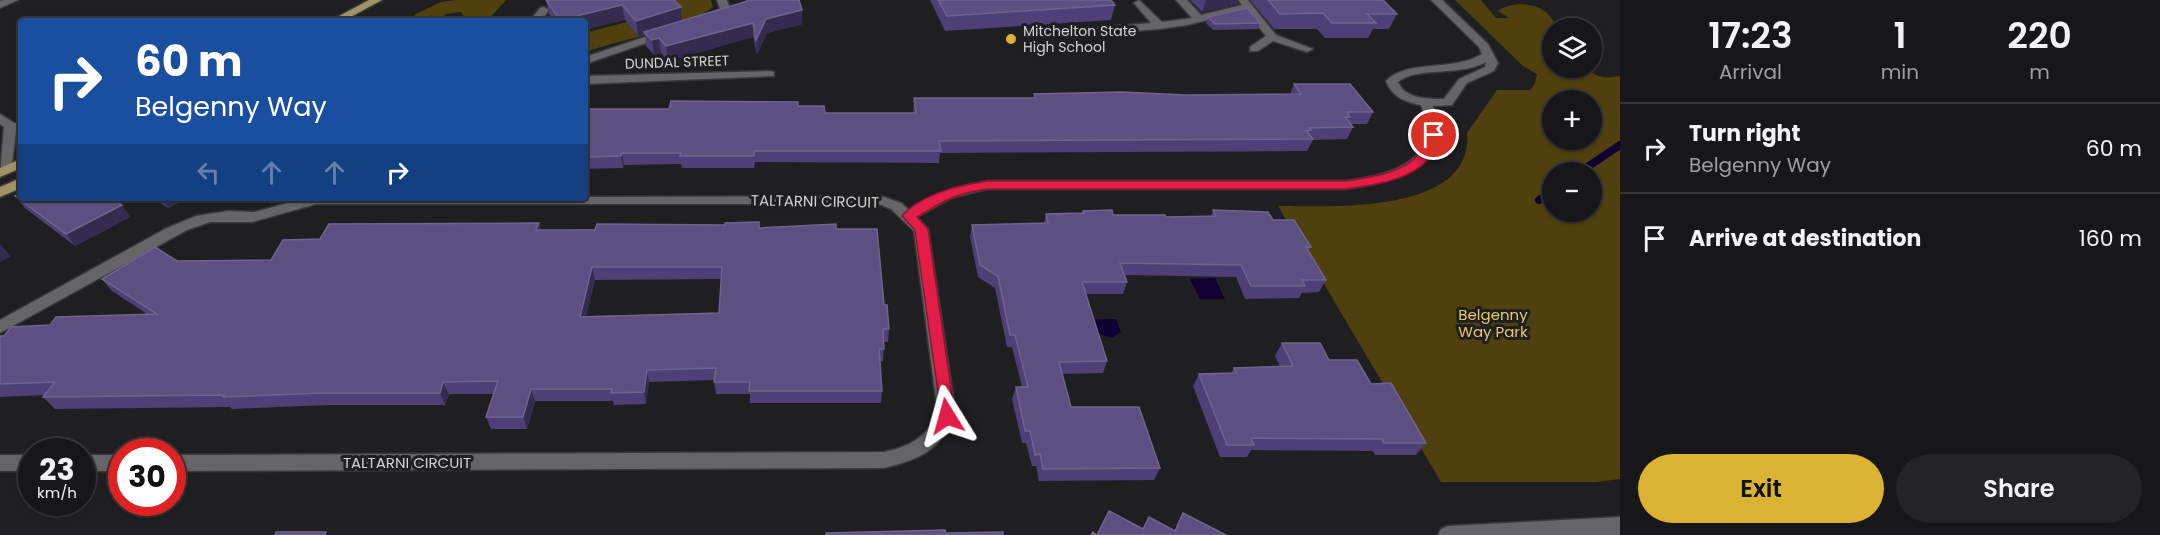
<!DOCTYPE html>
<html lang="en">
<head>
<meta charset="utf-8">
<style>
  body { margin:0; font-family:Poppins,sans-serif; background:#242426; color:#f1f3f6; height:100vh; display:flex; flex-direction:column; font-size:22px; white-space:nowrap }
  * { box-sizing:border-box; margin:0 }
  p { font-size:20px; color:#9e9fa2 }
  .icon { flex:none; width:33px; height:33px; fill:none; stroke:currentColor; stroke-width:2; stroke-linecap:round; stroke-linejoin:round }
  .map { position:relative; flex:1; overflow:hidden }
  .drawer { display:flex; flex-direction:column; background:#171719; width:540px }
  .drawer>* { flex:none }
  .banner { position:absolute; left:18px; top:18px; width:570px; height:183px; border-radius:6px; box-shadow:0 2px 4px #0004,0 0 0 2px #363638; background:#1a4fa0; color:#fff; overflow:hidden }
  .fabs { position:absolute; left:1542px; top:18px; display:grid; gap:12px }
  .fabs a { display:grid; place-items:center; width:60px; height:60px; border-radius:50%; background:#171719; box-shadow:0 2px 4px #0004,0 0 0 2px #363638; font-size:30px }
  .speed { position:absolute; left:18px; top:438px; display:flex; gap:12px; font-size:30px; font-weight:700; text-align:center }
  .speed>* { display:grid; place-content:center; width:78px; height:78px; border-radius:50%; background:#171719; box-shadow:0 2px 4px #0004,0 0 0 2px #363638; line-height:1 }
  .speed small { font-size:15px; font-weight:400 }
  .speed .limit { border:9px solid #d22; background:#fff; color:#111 }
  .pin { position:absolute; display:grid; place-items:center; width:51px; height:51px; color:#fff; margin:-26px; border:3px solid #fff; border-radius:50%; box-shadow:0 2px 6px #0007 }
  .me { position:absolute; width:66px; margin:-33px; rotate:352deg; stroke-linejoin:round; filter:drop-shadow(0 0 4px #0008) }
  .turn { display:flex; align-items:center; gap:21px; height:126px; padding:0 18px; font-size:27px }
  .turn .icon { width:78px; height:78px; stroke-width:2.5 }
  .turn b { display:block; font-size:42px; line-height:51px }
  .lanes { display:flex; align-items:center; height:57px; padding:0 18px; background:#0003; justify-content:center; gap:30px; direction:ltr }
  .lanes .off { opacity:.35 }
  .eta { display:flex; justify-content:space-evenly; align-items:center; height:102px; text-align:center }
  .eta b { font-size:36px; font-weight:600; line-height:42px }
  .action { display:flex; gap:12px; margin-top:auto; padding:12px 18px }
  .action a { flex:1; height:69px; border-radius:36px; background:#dab333; color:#111; font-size:24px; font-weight:600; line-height:69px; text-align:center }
  .action a+a { background:#242426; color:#f1f3f6 }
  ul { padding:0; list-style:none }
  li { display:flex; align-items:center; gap:18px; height:90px; padding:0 18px; border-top:2px solid #363638 }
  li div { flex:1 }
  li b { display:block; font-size:22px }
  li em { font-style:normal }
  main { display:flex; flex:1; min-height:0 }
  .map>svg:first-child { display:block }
  .green { fill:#4f400d; fill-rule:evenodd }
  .water { fill:#100031 }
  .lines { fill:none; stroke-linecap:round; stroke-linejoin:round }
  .stream { stroke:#100031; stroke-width:8 }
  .lane-casing { stroke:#39393a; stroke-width:3 }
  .street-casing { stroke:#39393a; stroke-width:3 }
  .primary-casing { stroke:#39393a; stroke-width:3 }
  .lane { fill:#656467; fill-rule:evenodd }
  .street { fill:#656467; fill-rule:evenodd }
  .primary { fill:#a19265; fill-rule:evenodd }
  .wall { fill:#4c4077; fill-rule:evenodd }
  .shaded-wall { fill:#342c50 }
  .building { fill:#5b5081; stroke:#6e648e; stroke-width:1.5; fill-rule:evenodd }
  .route { fill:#e11d48; stroke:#92132f; stroke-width:1.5 }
  .poi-dot { fill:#dab333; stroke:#1f1f21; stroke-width:2 }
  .labels { text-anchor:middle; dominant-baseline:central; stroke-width:6; stroke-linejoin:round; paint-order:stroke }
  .far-poi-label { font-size:14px; fill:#d3d3d4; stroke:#1f1f21; text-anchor:start }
  .far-street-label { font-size:14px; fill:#d3d3d4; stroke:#1f1f21 }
  .street-label { font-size:15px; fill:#d3d3d4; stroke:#1f1f21 }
  .park-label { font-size:15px; fill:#eac861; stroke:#1f1f21 }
</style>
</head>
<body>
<main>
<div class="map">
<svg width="1620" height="535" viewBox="0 0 1620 535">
  <rect width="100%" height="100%" fill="#1f1f21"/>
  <!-- green -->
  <path class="green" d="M456 0H506L487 21H461L465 18 461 12 446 14 438 21H416L414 15 441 2Z
    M666 0H711L713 7C686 28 620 40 585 52V33L668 11Z
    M1455 0H1481L1496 18H1509L1498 11C1510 2 1534 2 1546 12 1551 16 1554 23 1558 28H1552V68H1587C1597 79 1606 78 1620 76V479L1596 482H1441L1278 206C1330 206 1474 215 1467 133L1497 90H1530L1535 83 1537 74 1523 66ZM1552 100H1592V140H1552ZM1552 172H1592V212H1552Z"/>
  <!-- water -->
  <path class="water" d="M1215 278 1225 299H1200L1190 279Z
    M1116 319 1121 332 1112 338C1101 336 1084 325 1073 320Z"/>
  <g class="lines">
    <!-- stream -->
    <path class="stream" d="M1580 172 1620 145
      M1539 200 1542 198"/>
    <defs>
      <path id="lane" d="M717 0H727L730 10 723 18 707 21V17L720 9Z
        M1139 0 1162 22 1192 18 1176 0H1187L1201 15 1242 5 1238 0H1248L1276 35 1313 49 1307 52 1273 41 1258 51H1250V47L1266 36 1246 11 1187 25 1159 29 1057 37 1052 34 1057 31 1151 23 1134 3Z
        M544 7 549 10 541 21H530L540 8Z
        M663 31 667 32V36L585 64V57Z
        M228 211 252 212 259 217 252 222H210L187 230 0 333V320L165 229 196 216Z"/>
      <path id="street" d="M4 0H18L0 8V1Z
        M1431 0H1442L1488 44 1498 63 1494 71 1467 83 1452 105 1433 106C1457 169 1392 182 1346 189H987L951 198 917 217 928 229 956 416C938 451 921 459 884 468L172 471V455L884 452C909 447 925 438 938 415L914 231 891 209 879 204H316L252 222 245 217 247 214 307 198 881 196 901 203 909 210 950 189 987 181H1346C1391 174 1442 163 1421 105 1405 102 1392 97 1386 81 1406 59 1453 72 1482 54L1479 47ZM1486 62 1485 67 1459 79 1444 99C1428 99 1405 99 1398 82 1417 66 1460 77 1486 62Z
        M770 71 774 72V76L585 84V76Z
        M0 114 14 123 21 124V132L16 131 11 171 4 175 0 174 4 127 0 124Z
        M0 455H32V471H0Z
        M82 455H122V471H82Z
        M1620 517V535H1438L1441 529 1448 526Z"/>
      <path id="primary" d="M369 0H382L343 21H330Z
        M21 159V168L0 177V168Z
        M21 178V188L0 197V187Z"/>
    </defs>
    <!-- lane casing -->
    <use href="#lane" class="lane-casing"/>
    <!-- street casing -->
    <use href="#street" class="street-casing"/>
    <!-- primary casing -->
    <use href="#primary" class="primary-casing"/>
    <!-- lane -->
    <use href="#lane" class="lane"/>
    <!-- street -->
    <use href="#street" class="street"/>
    <!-- primary -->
    <use href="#primary" class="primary"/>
  </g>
  <!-- wall -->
  <path class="wall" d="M546 0 681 7 682 21 746 2V0H799L802 10V24L767 33 757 54 753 37 668 61 661 53 654 55 646 46 645 34 638 36 625 20 554 21 549 14Z
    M930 0H1111L1115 5 1111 20 945 31Z
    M1190 0H1239L1238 4 1202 12Z
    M1250 0H1383L1397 14 1389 29H1373L1368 38H1325L1317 29H1274Z
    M1208 17 1260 23 1258 29 1213 30 1206 23Z
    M1294 84 1373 112 1367 124H1351L1353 127 1347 139 1313 140 1307 151 940 153 939 163 755 162 754 168H682L681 164 624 165 623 168 585 169V109H669L798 106 825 113H913L914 98H1034V94L1185 95 1290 94Z
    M15 196 122 205 130 217 75 246 25 208Z
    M153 198H188L168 208Z
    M1213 210 1273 220 1311 247 1308 251 1326 280 1319 292 1302 293 1299 298 1245 299 1236 277 1125 275 1127 282 1123 294H1086L1107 361 1103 373 1062 374 1071 407 1160 468 1154 480 1039 481 1036 466H1032L1026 443H1022L1012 399 1016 387H1022L1012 347H1007L995 288 978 277 970 237 972 225 1044 223 1046 214 1082 213 1083 211 1113 215 1166 217 1211 216Z
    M539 223 541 230 759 228 836 229 884 305 889 329 888 342H884L883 361 880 362 882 391 881 403H750V394H716L714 380 649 382 646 404 614 405 613 401H535L527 429H491L486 417 494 394H449L445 405H330L232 409 230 407 55 409 43 397 45 395 0 397V336L50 325 147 314 112 291 102 279 177 261 271 260 320 239ZM721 279 719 313 586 316 595 280Z
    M1282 343 1329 360 1371 384 1426 443 1416 455H1375L1373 451 1251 450 1247 457H1220L1193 386 1199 374 1231 373 1234 368 1280 366 1275 356Z"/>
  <!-- shaded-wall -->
  <path class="shaded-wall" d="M1206 0H1239L1238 4 1202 12Z
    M622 5 625 20 585 30V21H560V20Z
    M681 7 682 22 644 32 645 34 638 36 636 21Z
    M802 10V24L767 33 757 54 756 40 766 19Z
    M753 23V37L668 61 666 46Z
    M659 38 661 53 654 55 652 40Z
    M622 153 624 165 623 168 621 156Z
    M162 198H188L168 208Z
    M122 205 130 217 75 246 66 234Z
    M539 223 542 235 536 230Z
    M0 244 11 256 0 262Z
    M592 267 595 280 583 329 580 317Z
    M647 370 649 382 646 404 644 392Z
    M443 382 449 394 445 405 440 393Z
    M531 389 535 401 527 429 523 417Z"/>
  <!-- building -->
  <path class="building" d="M546 0H674L681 7 636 21 622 5 560 20Z
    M748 0H799L802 10 766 19 756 40 753 23 666 46 659 38 652 40 644 32 748 1Z
    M938 0H1111L1115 5 947 16Z
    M1268 0H1383L1397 14H1367L1376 23H1332L1323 13 1280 14Z
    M1247 8 1260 23 1215 24 1208 17Z
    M1294 84H1350L1373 112H1347L1350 117H1345L1353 127 1309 128 1311 130 1306 131 1313 139 939 141 941 151H754V156H680L681 153H622L621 156 585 157V109H669L671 101 798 102V106H824L825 113H916L914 98H1036L1034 94 1122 92 1185 95 1301 94Z
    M21 193V198H111L122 205 66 234 15 196Z
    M1112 210 1113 215H1165L1166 217 1216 216 1213 210 1268 212 1273 220H1294L1311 247H1306L1326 280H1302L1305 286H1251L1241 265 1120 263 1127 282H1082L1107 361 1059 362 1071 407H1139L1160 468 1043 469 1040 454 1035 455 1030 431H1025L1016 387H1028L1015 335H1010L998 276 980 265 972 225 1048 223 1046 214 1084 213 1083 211Z
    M759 222V228L836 224V229H877L884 305H887L889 329H883L884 349H879L882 391H749L750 382H714L716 368 647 370 644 392 611 393 612 389H531L523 417H486L498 381 443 382 440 393H323L223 397 224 395 43 397 55 382 0 384V336H4L11 327 50 325 56 317 157 314 102 279 155 247 177 261 271 260 283 240 320 239 329 224 539 223 536 230H595L597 224 725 225V223ZM592 267H722L719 313 580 317Z
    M1282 343H1320L1329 360H1357L1371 384 1391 383 1426 443H1384L1382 439 1251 438 1254 445H1227L1199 374 1236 373 1234 368 1293 366Z
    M1109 511 1143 529 1149 517 1175 531 1183 513 1226 535H1091L1093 532 1097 535Z
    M945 530 946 533 1003 532V535H826V533Z
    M276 532H326L325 535H275Z"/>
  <!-- route -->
  <path class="route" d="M1434 132 1440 135C1437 142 1435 151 1430 157 1411 181 1374 185 1346 189H987C957 193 943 201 917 217L928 229 955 416 953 420 947 422 942 420 915 230 902 216C921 194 960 185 987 181H1346C1370 177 1402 174 1419 154 1426 147 1424 135 1434 132Z"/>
  <!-- markers -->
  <circle class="poi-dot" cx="1011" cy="39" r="6"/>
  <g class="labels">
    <!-- far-poi labels -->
    <g class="far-poi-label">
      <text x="1023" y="31">Mitchelton State<tspan x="1023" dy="16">High School</tspan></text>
    </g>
    <!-- far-street labels -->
    <g class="far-street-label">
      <text transform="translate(677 62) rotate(-2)">DUNDAL STREET</text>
    </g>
    <!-- street labels -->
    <g class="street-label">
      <text transform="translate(815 201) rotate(1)">TALTARNI CIRCUIT</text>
      <text x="407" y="462">TALTARNI CIRCUIT</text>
    </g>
    <!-- park labels -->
    <g class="park-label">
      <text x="1493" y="314">Belgenny<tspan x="1493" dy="17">Way Park</tspan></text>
    </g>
  </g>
</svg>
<div class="fabs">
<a><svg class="icon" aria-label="layers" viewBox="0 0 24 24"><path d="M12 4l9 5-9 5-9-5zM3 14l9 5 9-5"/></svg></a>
<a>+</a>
<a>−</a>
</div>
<div class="speed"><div>23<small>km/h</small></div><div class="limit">30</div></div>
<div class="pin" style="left:1434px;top:135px;background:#d93025"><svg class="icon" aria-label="arrive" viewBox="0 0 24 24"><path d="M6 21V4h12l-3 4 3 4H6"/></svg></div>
<svg class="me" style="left:947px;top:416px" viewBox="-20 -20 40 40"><path d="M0-17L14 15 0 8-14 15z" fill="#e11d48" stroke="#fff" stroke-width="4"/></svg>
<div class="banner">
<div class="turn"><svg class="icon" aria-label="right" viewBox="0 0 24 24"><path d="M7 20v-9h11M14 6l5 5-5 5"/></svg><div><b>60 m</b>Belgenny Way</div></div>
<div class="lanes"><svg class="icon off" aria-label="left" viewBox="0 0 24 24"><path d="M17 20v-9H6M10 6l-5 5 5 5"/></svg><svg class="icon off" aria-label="ahead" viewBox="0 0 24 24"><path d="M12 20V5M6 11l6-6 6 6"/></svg><svg class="icon off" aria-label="ahead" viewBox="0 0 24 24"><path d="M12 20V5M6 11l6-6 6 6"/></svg><svg class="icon" aria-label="right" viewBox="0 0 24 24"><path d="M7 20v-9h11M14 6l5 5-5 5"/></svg></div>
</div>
</div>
<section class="drawer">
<div class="eta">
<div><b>17:23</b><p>Arrival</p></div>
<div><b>1</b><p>min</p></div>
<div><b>220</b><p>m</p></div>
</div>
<ul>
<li><svg class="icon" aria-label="right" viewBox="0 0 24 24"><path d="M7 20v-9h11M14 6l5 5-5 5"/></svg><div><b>Turn right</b><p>Belgenny Way</p></div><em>60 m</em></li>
<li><svg class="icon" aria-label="arrive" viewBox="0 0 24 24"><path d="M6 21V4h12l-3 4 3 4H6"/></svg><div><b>Arrive at destination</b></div><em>160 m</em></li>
</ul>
<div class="action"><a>Exit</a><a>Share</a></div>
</section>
</main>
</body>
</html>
